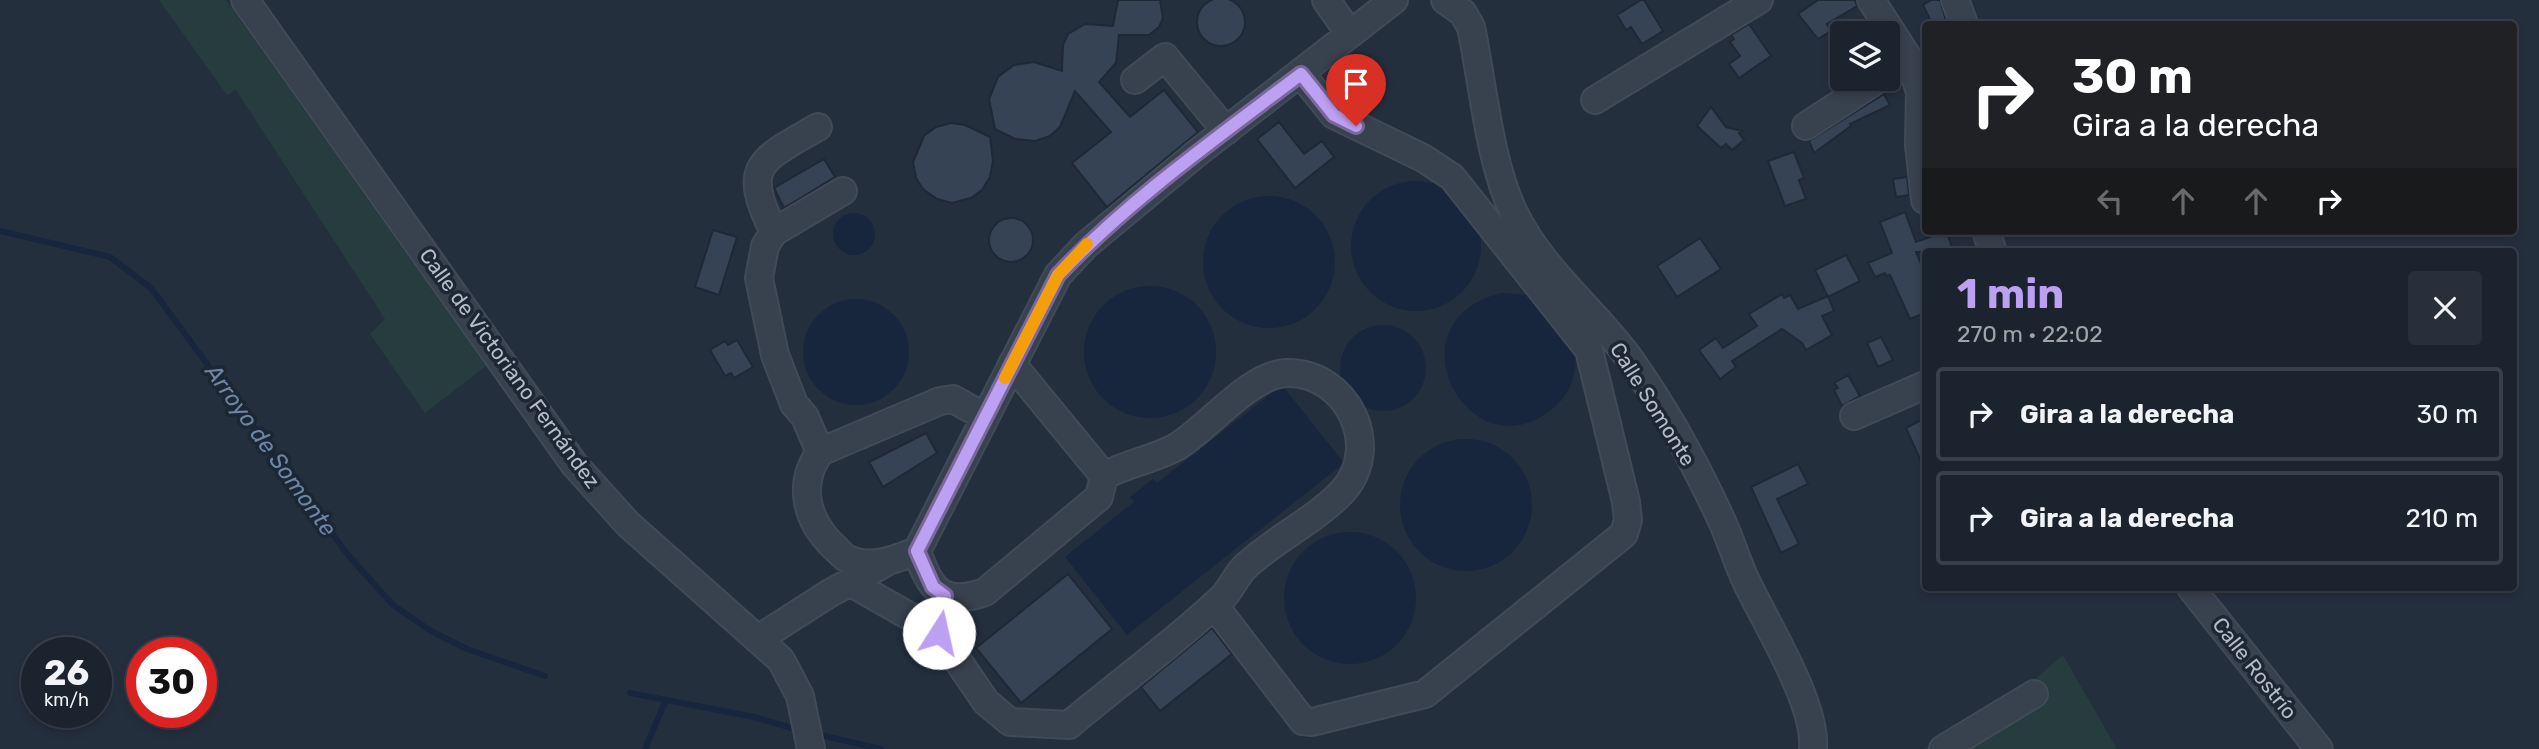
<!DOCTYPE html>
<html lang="es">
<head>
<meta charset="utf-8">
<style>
  body { margin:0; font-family:Rubik,sans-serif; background:#282f3a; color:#f1f3f6; height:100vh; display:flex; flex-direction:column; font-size:26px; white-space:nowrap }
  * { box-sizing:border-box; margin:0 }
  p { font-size:23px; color:#a0a4aa }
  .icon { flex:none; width:38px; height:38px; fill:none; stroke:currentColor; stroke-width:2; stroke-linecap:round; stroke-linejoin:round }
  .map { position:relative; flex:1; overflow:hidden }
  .drawer { position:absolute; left:1922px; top:248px; width:595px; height:343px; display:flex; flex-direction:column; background:#1b232e; border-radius:7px; box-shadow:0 4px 10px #0003,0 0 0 2px #39404a }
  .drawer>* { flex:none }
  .hud { position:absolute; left:1922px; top:21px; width:595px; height:214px; border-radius:7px; box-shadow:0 4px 10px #0003,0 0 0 2px #39404a; background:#202124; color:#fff; overflow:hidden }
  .tools { position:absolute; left:1830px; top:21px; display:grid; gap:14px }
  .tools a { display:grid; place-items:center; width:70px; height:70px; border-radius:7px; background:#1b232e; box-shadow:0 4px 10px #0003,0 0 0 2px #39404a; font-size:35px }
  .speed { position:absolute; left:21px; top:637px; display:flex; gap:14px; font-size:35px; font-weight:700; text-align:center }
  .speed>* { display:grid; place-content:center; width:91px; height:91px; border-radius:50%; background:#1b232e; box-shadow:0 4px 10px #0003,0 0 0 2px #39404a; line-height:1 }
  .speed small { font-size:18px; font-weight:400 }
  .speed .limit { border:10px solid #d22; background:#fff; color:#111 }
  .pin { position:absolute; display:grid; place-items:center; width:60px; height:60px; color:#fff; margin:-72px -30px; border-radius:50% 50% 50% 0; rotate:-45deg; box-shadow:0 0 7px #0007 }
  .pin .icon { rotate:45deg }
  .me { position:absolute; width:77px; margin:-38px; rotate:10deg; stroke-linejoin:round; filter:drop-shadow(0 0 5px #0008) }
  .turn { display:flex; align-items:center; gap:24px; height:147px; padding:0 35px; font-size:32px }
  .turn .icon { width:91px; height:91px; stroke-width:2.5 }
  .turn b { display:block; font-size:49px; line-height:60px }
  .lanes { display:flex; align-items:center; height:66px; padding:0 35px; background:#0003; justify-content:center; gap:35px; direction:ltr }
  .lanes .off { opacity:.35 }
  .round { display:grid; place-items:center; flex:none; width:74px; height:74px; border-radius:7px; background:#282f3a }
  .head { display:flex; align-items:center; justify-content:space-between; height:119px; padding:0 35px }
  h1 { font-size:42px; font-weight:700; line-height:52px; color:#bca0f2 }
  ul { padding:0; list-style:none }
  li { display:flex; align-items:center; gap:21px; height:94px; margin:0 14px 10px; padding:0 21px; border:4px solid #39404a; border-radius:7px }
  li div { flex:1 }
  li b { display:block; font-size:26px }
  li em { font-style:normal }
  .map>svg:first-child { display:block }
  .green { fill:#263c3f }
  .water { fill:#17263c }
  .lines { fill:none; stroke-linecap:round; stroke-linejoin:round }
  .stream { stroke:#17263c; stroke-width:6 }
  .building { fill:#364354; stroke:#1f2835; stroke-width:2 }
  .minor-casing { stroke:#414a57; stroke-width:30 }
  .minor { stroke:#38414e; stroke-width:26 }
  .route-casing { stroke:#7a689d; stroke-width:18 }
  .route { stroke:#bca0f2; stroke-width:12 }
  .slow { stroke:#f59e0b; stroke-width:12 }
  .labels { text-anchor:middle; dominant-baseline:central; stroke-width:7; stroke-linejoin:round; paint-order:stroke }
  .street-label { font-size:21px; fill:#b4bcc9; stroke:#1d2633 }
  .water-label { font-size:23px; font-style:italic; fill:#6d86a8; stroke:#1d2633 }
</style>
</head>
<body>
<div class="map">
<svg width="2539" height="749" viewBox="0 0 2539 749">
  <rect width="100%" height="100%" fill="#242f3e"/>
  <!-- green -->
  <path class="green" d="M159 0H226L486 366 425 413 370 334 385 319 236 90 227 95Z
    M2063 655 2117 749H1924L2034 680Z"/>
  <!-- water -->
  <path class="water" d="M1351 246a65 65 0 1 1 130 0a65 65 0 1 1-130 0Z
    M1203 262a66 66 0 1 1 132 0a66 66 0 1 1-132 0Z
    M833 234a21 21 0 1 1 42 0a21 21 0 1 1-42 0Z
    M1084 352a66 66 0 1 1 132 0a66 66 0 1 1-132 0Z
    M1501 293 1530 295 1575 348C1578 372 1571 395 1551 410 1468 475 1387 321 1501 293Z
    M803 352a53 53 0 1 1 106 0a53 53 0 1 1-106 0Z
    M1340 368a43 43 0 1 1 86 0a43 43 0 1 1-86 0Z
    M1282 385 1344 463 1127 635 1065 557 1134 502 1130 497 1153 479 1157 483Z
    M1400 505a66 66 0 1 1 132 0a66 66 0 1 1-132 0Z
    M1284 598a66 66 0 1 1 132 0a66 66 0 1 1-132 0Z"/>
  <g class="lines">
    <!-- stream -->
    <path class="stream" d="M0 231 110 257 151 288 348 555 393 605 431 631 467 649 545 676
      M630 693 754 717 802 731
      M816 734 881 749
      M645 749 666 700"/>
  </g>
  <!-- building -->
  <path class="building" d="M1197 22a24 24 0 1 1 48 0a24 24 0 1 1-48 0Z
    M1118 0H1160L1163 18 1159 27 1149 35H1119L1116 63 1099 82 1130 117 1164 90 1198 132 1107 207 1072 163 1111 132 1075 91 1060 127 1050 136 1035 141 1015 139 995 129 989 99 998 77 1014 65 1034 62 1062 71 1063 45 1068 34 1085 24 1113 26Z
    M1641 0H1644L1663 31 1642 44 1631 27 1626 30 1617 15Z
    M1818 0H1855L1857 6 1827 24 1831 31 1818 39 1798 14Z
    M1931 0H1940L1947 24H1932L1923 5Z
    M1749 24 1771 56 1739 78 1729 64 1740 56 1730 42 1734 39 1731 35Z
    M1884 94 1890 105 1850 124 1851 126 1814 153 1809 141Z
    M1711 107 1726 127 1742 131 1739 133 1744 140 1732 150 1726 144 1721 148 1697 126Z
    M1279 122 1304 154 1322 141 1334 157 1295 188 1257 139Z
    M951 123 965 125 990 137 993 161 990 177 982 190 971 198 952 203 937 199 923 189 916 178 913 162 924 136 936 127Z
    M1794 152 1804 178 1799 180 1806 199 1785 206 1768 161Z
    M824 159 835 177 784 208 774 188Z
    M1907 177 1909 195 1896 197 1893 179Z
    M1905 212 1916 242 1946 231 1954 252H1916L1925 273V313L1910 319 1890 275 1886 276 1885 273 1875 277 1868 263 1892 253 1880 222Z
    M989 240a22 22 0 1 1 44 0a22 22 0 1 1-44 0Z
    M713 230 737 237 719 295 695 287Z
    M1700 238 1721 269 1677 297 1657 266Z
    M1846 255 1860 281 1828 297 1815 270Z
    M1782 294 1784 298 1790 295 1798 309 1828 296 1834 311 1822 316 1832 335 1806 350 1802 343 1782 329 1732 361 1736 367 1720 379 1699 350 1716 338 1723 348 1757 326 1749 314Z
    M1881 337 1893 360 1878 367 1867 343Z
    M737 340 753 367 734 378 731 373 725 376 710 350 725 341 728 345Z
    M1848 375 1860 396 1842 406 1834 390 1838 388 1834 383Z
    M1925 418V470L1906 428Z
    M926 433 937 453 883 487 869 462Z
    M1798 464 1808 484 1777 499 1799 544 1781 553 1751 487Z
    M1068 574 1112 629 1021 703 976 648Z
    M1212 628 1232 654 1160 711 1141 687Z"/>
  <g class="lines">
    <defs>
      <path id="minor" d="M245 0 574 464 628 524 781 660 800 696 811 749
        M1326 0 1350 34
        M1445 0 1463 13 1471 27C1483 84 1489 161 1514 213 1541 269 1593 309 1629 358 1664 407 1696 465 1721 519 1731 540 1737 563 1747 583 1767 625 1817 705 1813 749
        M1871 0 1909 59 1920 92 1919 145 1925 200
        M1955 0 1964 24
        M1135 80 1165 57 1226 131
        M1595 100 1759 0
        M1806 126 1878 79
        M1986 231 1993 252
        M774 232C740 165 761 160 818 127
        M1012 364 1104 476
        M1854 416 1925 385
        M820 452 805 417 794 404 775 355 759 278 765 246 774 232 843 191
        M917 551C896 559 871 570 848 559 843 557 837 549 832 545 805 518 798 483 820 452L940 401 953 399 985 417
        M851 583 939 633
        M2191 588 2319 749
        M945 596 939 633 986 702 1010 722 1069 725C1119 683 1173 644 1221 599 1231 590 1236 575 1246 566 1275 539 1317 519 1343 491 1383 446 1347 372 1287 373 1250 374 1209 427 1178 446 1156 459 1127 463 1104 476L1099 497 985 592C943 607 930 590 917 551L1058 275 1086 245 1197 153 1394 0
        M1214 605 1303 721 1312 722 1425 694 1624 534 1628 520 1626 502 1589 350 1452 177 1423 158 1334 115 1301 74
        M758 639 830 593 885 563
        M1943 749 2034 694"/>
    </defs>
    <!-- minor casing -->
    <use href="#minor" class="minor-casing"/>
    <!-- minor -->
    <use href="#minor" class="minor"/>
  </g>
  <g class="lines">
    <defs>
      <path id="route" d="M939 633 945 596 933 587 917 551 1058 275C1130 199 1218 137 1301 74L1334 115 1356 126"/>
    </defs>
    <!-- route casing -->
    <use href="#route" class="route-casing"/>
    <!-- route -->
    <use href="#route" class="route"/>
    <!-- slow -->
    <path class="slow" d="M1005 378 1058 275 1087 244"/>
  </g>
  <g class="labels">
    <!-- street labels -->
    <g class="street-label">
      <text transform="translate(510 368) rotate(54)">Calle de Victoriano Fernández</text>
      <text transform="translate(1653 404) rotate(58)">Calle Somonte</text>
      <text transform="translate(2255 668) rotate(52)">Calle Rostrío</text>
    </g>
    <!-- water labels -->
    <g class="water-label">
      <text transform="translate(271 450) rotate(54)">Arroyo de Somonte</text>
    </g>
  </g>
</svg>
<div class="tools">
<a><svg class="icon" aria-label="layers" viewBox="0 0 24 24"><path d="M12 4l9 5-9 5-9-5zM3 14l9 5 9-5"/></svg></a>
</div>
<div class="speed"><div>26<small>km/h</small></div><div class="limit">30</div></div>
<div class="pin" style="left:1356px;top:126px;background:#d93025"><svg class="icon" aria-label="arrive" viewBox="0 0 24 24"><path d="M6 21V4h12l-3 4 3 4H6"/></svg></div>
<svg class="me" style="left:939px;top:633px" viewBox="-20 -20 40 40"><circle r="19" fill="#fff"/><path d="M0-13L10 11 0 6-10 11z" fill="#bca0f2"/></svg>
<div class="hud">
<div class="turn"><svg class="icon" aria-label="right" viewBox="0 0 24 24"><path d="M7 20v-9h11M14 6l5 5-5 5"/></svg><div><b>30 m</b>Gira a la derecha</div></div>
<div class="lanes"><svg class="icon off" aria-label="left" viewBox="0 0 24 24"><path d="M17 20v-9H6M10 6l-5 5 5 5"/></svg><svg class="icon off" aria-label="ahead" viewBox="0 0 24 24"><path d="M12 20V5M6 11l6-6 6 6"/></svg><svg class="icon off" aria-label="ahead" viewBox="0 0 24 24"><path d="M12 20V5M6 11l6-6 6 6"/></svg><svg class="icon" aria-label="right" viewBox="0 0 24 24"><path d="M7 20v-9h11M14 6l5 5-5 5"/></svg></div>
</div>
<section class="drawer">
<div class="head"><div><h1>1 min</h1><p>270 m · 22:02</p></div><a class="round"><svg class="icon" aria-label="close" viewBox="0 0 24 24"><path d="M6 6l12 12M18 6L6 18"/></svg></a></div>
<ul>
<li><svg class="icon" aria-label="right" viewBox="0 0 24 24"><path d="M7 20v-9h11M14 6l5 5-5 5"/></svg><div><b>Gira a la derecha</b></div><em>30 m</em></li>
<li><svg class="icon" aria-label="right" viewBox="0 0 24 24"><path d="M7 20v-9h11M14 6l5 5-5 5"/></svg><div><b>Gira a la derecha</b></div><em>210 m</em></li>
</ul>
</section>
</div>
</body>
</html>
